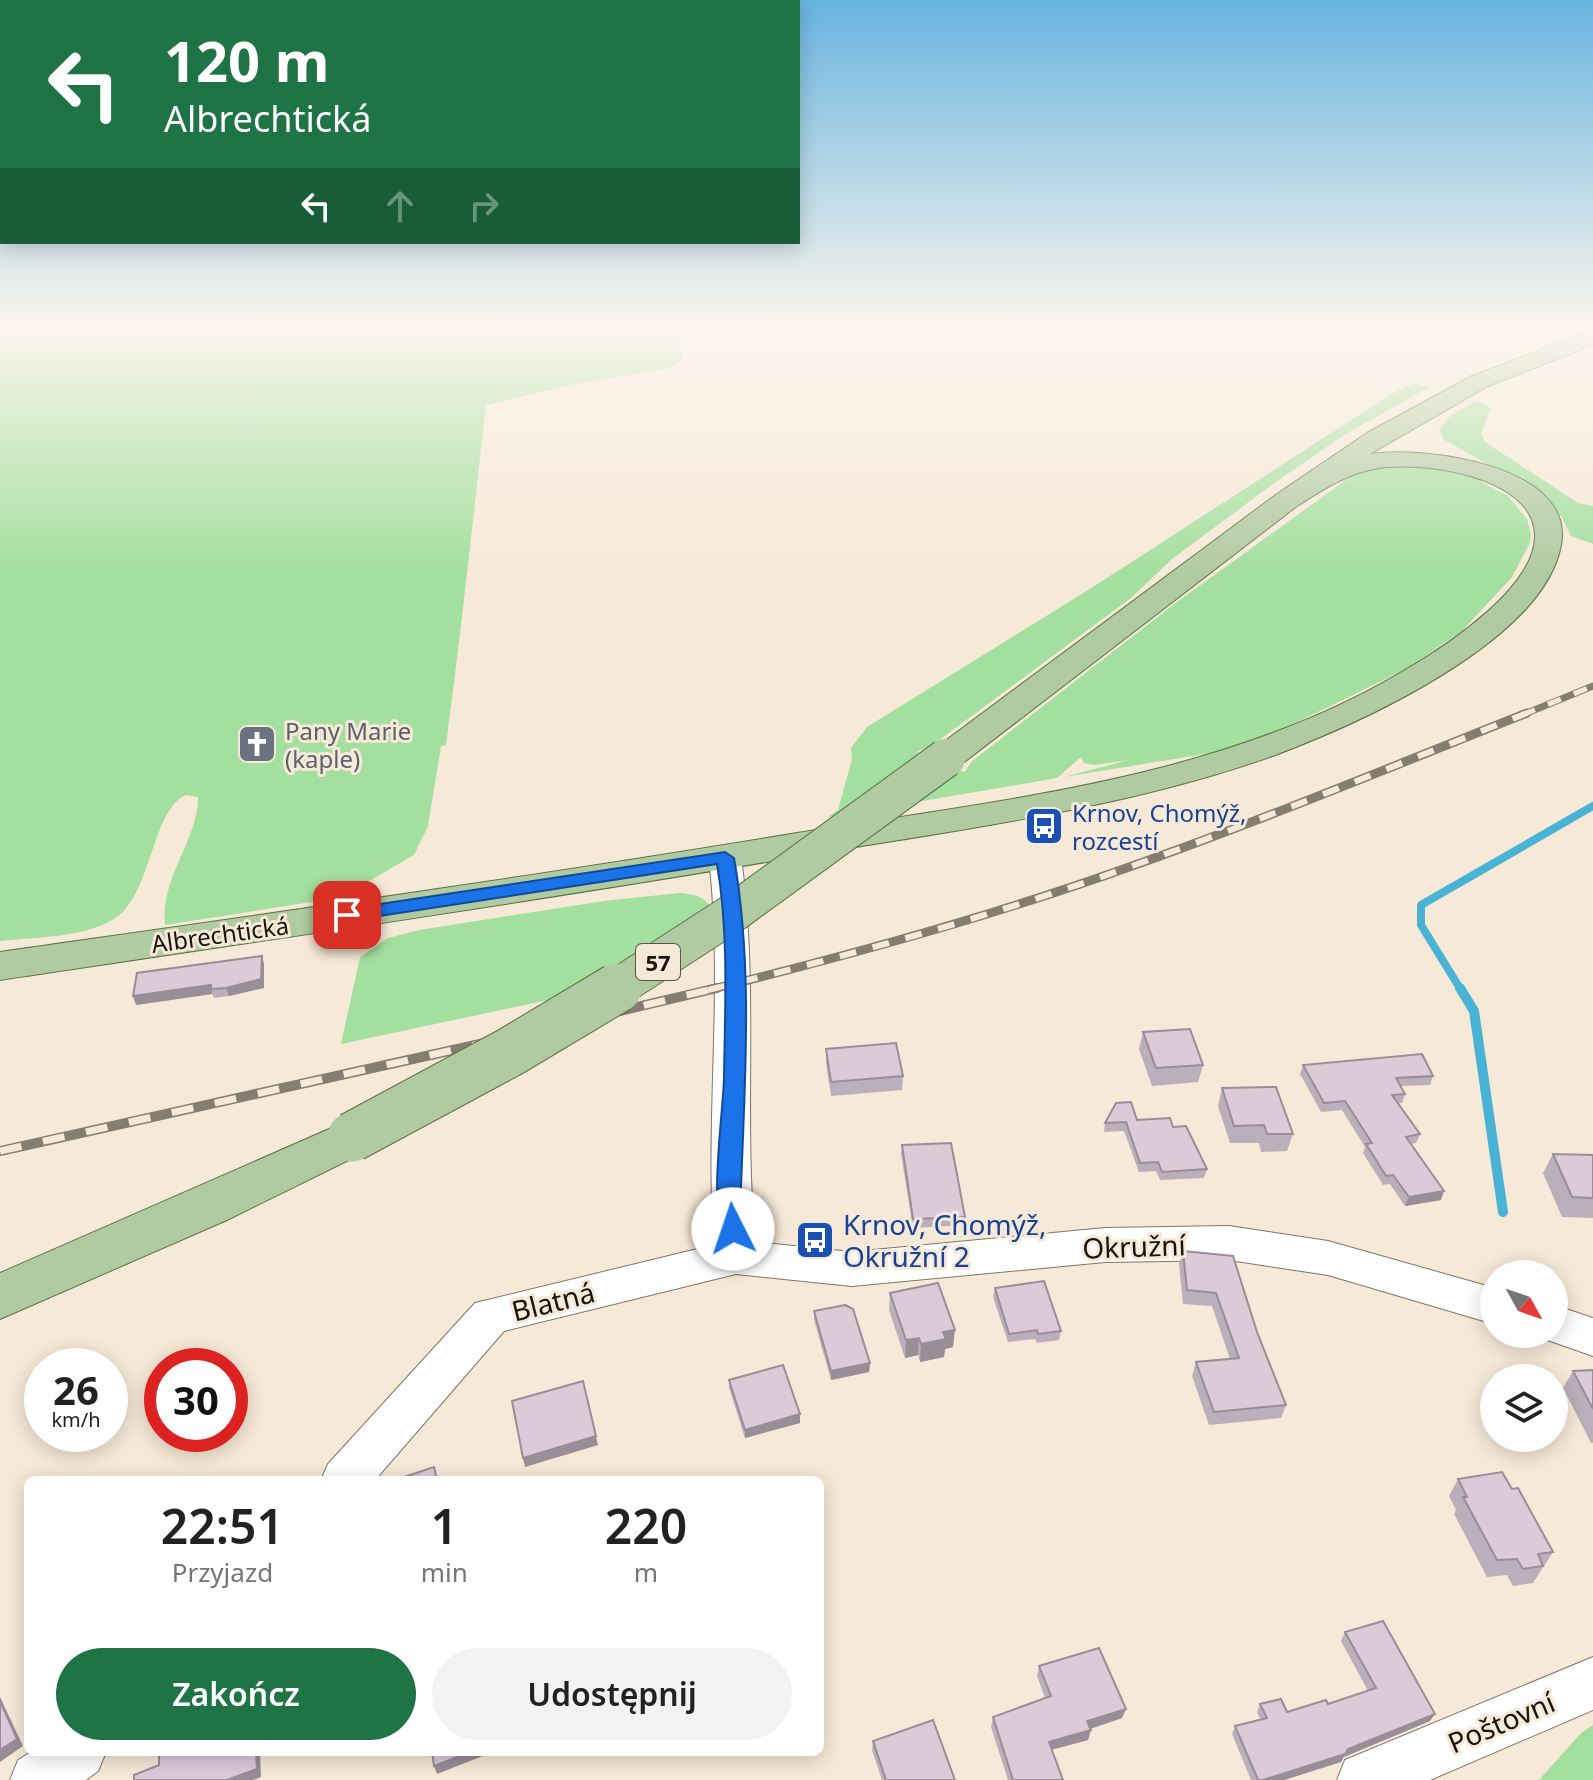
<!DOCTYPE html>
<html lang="pl">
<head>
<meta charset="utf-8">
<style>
  body { margin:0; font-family:"Noto Sans",sans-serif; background:#f2f2f2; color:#222; height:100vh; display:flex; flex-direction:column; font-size:30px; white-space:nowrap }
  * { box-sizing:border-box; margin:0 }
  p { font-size:26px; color:#767676 }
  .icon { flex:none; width:44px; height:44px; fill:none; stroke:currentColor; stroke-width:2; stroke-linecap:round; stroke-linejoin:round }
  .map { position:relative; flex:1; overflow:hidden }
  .side { position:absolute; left:24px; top:1476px; width:800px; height:280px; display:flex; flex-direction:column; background:#fff; border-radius:12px; box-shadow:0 4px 20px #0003 }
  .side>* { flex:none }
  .top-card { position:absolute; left:0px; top:0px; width:800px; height:244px; box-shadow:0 4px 20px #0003; background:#1f7446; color:#fff; overflow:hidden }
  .needle { width:52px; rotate:130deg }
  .tools { position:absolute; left:1480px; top:1260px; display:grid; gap:16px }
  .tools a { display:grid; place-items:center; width:88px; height:88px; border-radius:50%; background:#fff; box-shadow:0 4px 20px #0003; font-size:40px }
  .speed { position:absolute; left:24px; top:1348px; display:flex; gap:16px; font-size:40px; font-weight:700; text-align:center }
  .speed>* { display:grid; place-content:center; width:104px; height:104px; border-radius:50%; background:#fff; box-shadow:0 4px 20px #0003; line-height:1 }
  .speed small { font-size:20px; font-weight:400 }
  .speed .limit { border:12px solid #d22; background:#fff; color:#111 }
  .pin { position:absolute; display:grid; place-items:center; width:68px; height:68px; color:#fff; margin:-34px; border-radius:16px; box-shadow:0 4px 12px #0006 }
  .me { position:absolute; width:88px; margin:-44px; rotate:356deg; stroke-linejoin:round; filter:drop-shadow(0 0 6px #0008) }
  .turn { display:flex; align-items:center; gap:28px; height:168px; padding:0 32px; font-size:36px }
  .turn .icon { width:104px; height:104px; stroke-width:2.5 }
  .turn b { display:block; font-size:56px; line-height:68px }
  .lanes { display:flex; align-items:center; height:76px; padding:0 32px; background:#0003; justify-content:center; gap:40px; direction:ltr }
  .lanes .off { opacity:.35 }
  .eta { display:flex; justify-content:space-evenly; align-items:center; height:136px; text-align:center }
  .eta b { font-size:48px; font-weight:600; line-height:56px }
  .cta { display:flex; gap:16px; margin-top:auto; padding:16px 32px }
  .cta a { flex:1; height:92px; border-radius:48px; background:#1f7446; color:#fff; font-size:32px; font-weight:600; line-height:92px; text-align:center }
  .cta a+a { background:#f2f2f2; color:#222 }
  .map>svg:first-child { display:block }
  .green { fill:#a3df9e }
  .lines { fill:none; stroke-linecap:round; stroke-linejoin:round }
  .stream-far2 { stroke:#48b3d5; stroke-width:5 }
  .stream-far1 { stroke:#48b3d5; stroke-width:8 }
  .stream { stroke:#48b3d5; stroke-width:10 }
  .minor-casing { stroke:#817565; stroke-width:2 }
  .major-casing { stroke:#597345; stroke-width:2 }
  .minor { fill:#fff; fill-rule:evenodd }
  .major { fill:#b0caa1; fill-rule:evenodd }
  .rail-far2-casing { stroke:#867d71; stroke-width:7 }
  .rail-far1-casing { stroke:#867d71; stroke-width:9 }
  .rail-casing { stroke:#867d71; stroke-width:10 }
  .rail-far2 { stroke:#f7e9d7; stroke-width:5; stroke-dasharray:14; stroke-linecap:butt }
  .rail-far1 { stroke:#f7e9d7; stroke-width:6; stroke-dasharray:17; stroke-linecap:butt }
  .rail { stroke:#f7e9d7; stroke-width:7; stroke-dasharray:22; stroke-linecap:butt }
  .major-bridge-far1-casing { stroke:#597345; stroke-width:40; stroke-linecap:butt }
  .major-bridge-casing { stroke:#597345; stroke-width:51; stroke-linecap:butt }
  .major-bridge-far1 { stroke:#b0caa1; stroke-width:38 }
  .major-bridge { stroke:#b0caa1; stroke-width:49 }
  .wall { fill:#bdaebb }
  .shaded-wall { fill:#9a8d98 }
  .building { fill:#dccad9; stroke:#9a8d98; stroke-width:2 }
  .route { fill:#1a73e8; stroke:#114b97; stroke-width:2 }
  .labels { text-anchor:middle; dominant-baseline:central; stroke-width:6; stroke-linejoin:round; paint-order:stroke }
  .shield { fill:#f7e9d7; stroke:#5b544a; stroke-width:2 }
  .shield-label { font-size:22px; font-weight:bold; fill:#18140e }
  .worship-label { font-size:24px; fill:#5b616d; stroke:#f7e9d7; text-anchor:start }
  .transit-label { font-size:24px; fill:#164399; stroke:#f7e9d7; text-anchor:start }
  .street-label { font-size:24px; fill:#18140e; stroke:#f7e9d7 }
  .near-transit-label { font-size:28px; fill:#164399; stroke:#f7e9d7; text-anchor:start }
  .near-street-label { font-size:28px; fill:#18140e; stroke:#f7e9d7 }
</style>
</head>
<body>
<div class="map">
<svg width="1593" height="1780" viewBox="0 0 1593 1780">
  <rect width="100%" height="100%" fill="#f7e9d7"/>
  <!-- green -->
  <path class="green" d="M0 324H680L682 360 671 368 580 383 486 405C473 519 461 632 446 745L441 746 428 826 414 855 347 894 324 900 165 925C160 877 198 841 198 797L186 795C151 810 152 896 114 919 82 938 36 937 0 941Z
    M1414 384 1430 387 1344 435 1273 484 1172 559 1131 598 934 744 917 752 965 772 971 762 1177 602 1354 474 1392 463 1463 472 1508 496 1527 519 1531 534 1530 543 1512 577 1462 631 1404 670 1277 732 1211 753 1064 777 1129 760 1094 765 1084 763 1081 757 1057 778 828 817 838 810 852 759 851 748 867 727 1093 587 1396 391Z
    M1477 401 1491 408 1481 433 1485 442 1578 503 1593 506V544L1571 536 1561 516 1539 493 1443 439 1439 430 1450 416Z
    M679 893C698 895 705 896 714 913L666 975 341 1044 360 957 388 938 419 930 604 901Z
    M1593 1725V1780H1539L1581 1733Z"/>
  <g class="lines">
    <!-- stream-far2 -->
    <path class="stream-far2" d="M1553 324 1564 331"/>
    <!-- stream-far1 -->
    <path class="stream-far1" d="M1461 990 1421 925V905L1593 806"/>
    <!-- stream -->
    <path class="stream" d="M1460 988 1474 1011 1503 1212"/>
    <defs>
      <path id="minor" d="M725 848 736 851 741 858C759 986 743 1114 755 1242L852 1252 1105 1228 1229 1226 1328 1241 1494 1288V1324L1328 1275 1229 1260 1105 1262 852 1286 736 1274 504 1331 375 1480H321L328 1464 475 1303 714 1245C705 1116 724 987 709 858L714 851Z
        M1554 1305 1593 1318V1356L1539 1337 1537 1334H1554Z
        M1593 1657V1710L1430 1780H1337L1345 1760Z
        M31 1752H106L98 1771 86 1780H10L18 1760Z"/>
      <path id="major" d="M1593 330V345L1488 386 1370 454C1423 446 1576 465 1561 545 1544 641 1360 723 1278 754 1126 809 961 829 802 856 535 901 268 940 0 980V952C266 914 532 877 797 833 1001 800 1224 779 1405 670 1445 647 1535 588 1535 536 1535 475 1418 460 1374 469 1346 474 1321 491 1297 506L959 766 946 769 933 766 928 758 933 750 1277 494 1367 433 1472 376Z
        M352 1119 369 1124 376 1137 369 1150 227 1220 0 1319V1273Z"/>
    </defs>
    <!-- minor casing -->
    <use href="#minor" class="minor-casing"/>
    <!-- major casing -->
    <use href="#major" class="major-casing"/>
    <!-- minor -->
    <use href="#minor" class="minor"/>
    <!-- major -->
    <use href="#major" class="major"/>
    <defs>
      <path id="rail-far2" d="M1522 715 1593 686"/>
      <path id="rail-far1" d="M708 990C851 955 993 916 1132 866 1265 819 1396 765 1527 713"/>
      <path id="rail" d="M0 1151 489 1042 717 988"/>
    </defs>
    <!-- rail-far2 casing -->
    <use href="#rail-far2" class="rail-far2-casing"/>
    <!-- rail-far1 casing -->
    <use href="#rail-far1" class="rail-far1-casing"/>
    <!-- rail casing -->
    <use href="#rail" class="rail-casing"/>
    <!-- rail-far2 -->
    <use href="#rail-far2" class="rail-far2"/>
    <!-- rail-far1 -->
    <use href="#rail-far1" class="rail-far1"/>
    <!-- rail -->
    <use href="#rail" class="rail"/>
    <defs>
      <path id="major-bridge-far1" d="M614 990 736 911 946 758"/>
      <path id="major-bridge" d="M352 1137 510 1052 617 988"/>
    </defs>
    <!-- major-bridge-far1 casing -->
    <use href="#major-bridge-far1" class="major-bridge-far1-casing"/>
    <!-- major-bridge casing -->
    <use href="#major-bridge" class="major-bridge-casing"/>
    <!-- major-bridge-far1 -->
    <use href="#major-bridge-far1" class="major-bridge-far1"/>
    <!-- major-bridge -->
    <use href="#major-bridge" class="major-bridge"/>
  </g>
  <!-- wall -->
  <path class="wall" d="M262 956 264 964V988L229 996 214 998 212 994 136 1005Z
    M1143 1032 1203 1065 1198 1082 1152 1086 1139 1049Z
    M826 1049 903 1076 902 1090 831 1096 826 1063Z
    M1303 1065 1433 1076 1430 1085 1401 1086 1405 1094 1402 1103H1398L1420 1134 1416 1143 1411 1144 1441 1200 1405 1206 1390 1184 1383 1185 1363 1153 1365 1147 1342 1110 1321 1112 1300 1074Z
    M1222 1088 1293 1134 1287 1151 1261 1152 1259 1143H1230L1218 1106Z
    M1137 1120 1173 1127 1207 1169 1204 1178 1160 1180 1156 1171 1139 1172 1124 1131 1104 1132 1105 1123Z
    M902 1145 965 1217 964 1225 913 1228 901 1154Z
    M1553 1154 1593 1155V1218L1562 1217 1543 1173Z
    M1183 1251 1257 1332 1286 1405 1281 1418 1209 1425 1192 1376 1196 1362 1230 1359 1212 1306 1183 1304 1179 1264Z
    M995 1288 1061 1331 1059 1340 1037 1343 1035 1339 1008 1342 993 1297Z
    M890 1293 953 1347 945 1349 944 1357 920 1362 918 1355 905 1358 889 1310Z
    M814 1311 870 1363 869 1372 831 1380 814 1320Z
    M1593 1370V1443H1591L1563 1388 1573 1371Z
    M729 1380 800 1423 745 1438 729 1388Z
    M1458 1479 1512 1489 1553 1552 1533 1583 1513 1586 1507 1575 1487 1577 1454 1514 1456 1510 1449 1496Z
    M1345 1632 1430 1721 1344 1757 1341 1762 1284 1780H1251L1232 1734 1235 1726 1260 1719 1257 1712 1260 1704 1287 1712 1328 1704 1368 1691 1341 1641Z
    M1039 1666 1126 1709 1122 1718 1090 1729 1088 1740 1052 1750 1063 1780H1008L991 1727 993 1717 1045 1698 1037 1676Z
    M873 1741 955 1780H882L872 1750Z"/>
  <!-- shaded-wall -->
  <path class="shaded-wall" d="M262 956 264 964V988L229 996 226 988Z
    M211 985 212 994 136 1005 133 996Z
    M1444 1191 1441 1200 1405 1206 1409 1197Z
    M955 1330 953 1347 945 1349 944 1357 920 1362 921 1344 943 1332Z
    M919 1338 918 1355 905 1358 906 1340Z
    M870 1363 869 1372 831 1380V1371Z
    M800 1414V1423L745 1438V1430Z
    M596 1436 598 1445 525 1467 523 1458Z
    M0 1697 23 1746 0 1762Z
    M1126 1709 1122 1718 1084 1731 1087 1721Z
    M1435 1714 1430 1721 1344 1757 1348 1749Z
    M1091 1730 1088 1740 1046 1751 1049 1742Z
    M256 1752H260L261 1777 253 1780H227Z
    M470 1752H493L437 1774 434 1766Z
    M1345 1754 1341 1762 1284 1780H1263Z"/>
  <!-- building -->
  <path class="building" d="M262 956 261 979 226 988 211 989V985L133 996 137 973Z
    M1190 1029 1203 1065 1156 1068 1143 1032Z
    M896 1043 903 1076 831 1082 826 1049Z
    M1422 1054 1433 1076 1396 1078 1405 1094 1392 1095 1420 1134 1406 1137 1444 1191 1409 1197 1393 1175 1386 1176 1366 1144 1372 1143 1345 1101 1324 1103 1303 1065Z
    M1276 1087 1293 1134H1267L1264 1125 1234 1126 1222 1088Z
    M1131 1102 1137 1120 1170 1118 1173 1127 1186 1126 1207 1169 1162 1172 1158 1162 1140 1163 1126 1122 1105 1123 1116 1103Z
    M951 1143 965 1217 913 1219 902 1145Z
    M1553 1154 1593 1155V1198L1572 1197Z
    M1183 1251 1233 1256 1257 1332 1286 1405 1214 1412 1196 1362 1239 1358 1216 1293 1187 1290Z
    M1044 1281 1061 1331 1038 1334 1037 1330 1009 1334 995 1288Z
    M938 1283 955 1330 943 1332 946 1339 921 1344 919 1338 906 1340 890 1293Z
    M845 1305 853 1309 870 1363 831 1371 814 1311Z
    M783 1365 800 1414 745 1430 729 1380Z
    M1593 1370V1409L1573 1371Z
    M583 1381 596 1436 523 1458 512 1401Z
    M434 1467 437 1480H395Z
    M1502 1472 1512 1489 1518 1488 1553 1552 1538 1554 1543 1566 1523 1569 1517 1559 1497 1560 1463 1497H1467L1458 1479Z
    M1383 1621 1435 1714 1348 1749 1345 1754 1263 1780H1258L1235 1726 1267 1718 1260 1704 1281 1699 1287 1712 1326 1700 1328 1704 1376 1688 1345 1632Z
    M1099 1648 1126 1709 1087 1721 1091 1730 1049 1742 1063 1780H1013L993 1717 1051 1696 1039 1666Z
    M0 1701 17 1739 0 1750Z
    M933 1720 955 1780H886L873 1741Z
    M159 1752H256L257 1769 227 1780H134V1775L159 1765Z
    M432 1752H470L434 1766Z"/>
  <!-- sky -->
  <linearGradient id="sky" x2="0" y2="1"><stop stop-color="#68b4e0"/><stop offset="0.57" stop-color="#fbf5ed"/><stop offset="1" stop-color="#fbf5ed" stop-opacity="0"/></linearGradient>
  <rect width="1593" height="573" fill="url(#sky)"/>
  <!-- route -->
  <path class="route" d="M725 852 734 858C753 965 745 1079 741 1187 741 1202 747 1222 741 1235L733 1238 724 1235C709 1205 723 1115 724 1078 725 1008 729 933 717 864L347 921 337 915 347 909Z"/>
  <!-- icons -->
  <defs>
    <symbol id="church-square" viewBox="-11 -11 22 22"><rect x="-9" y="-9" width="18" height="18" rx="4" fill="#6b7280" stroke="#f7e9d7"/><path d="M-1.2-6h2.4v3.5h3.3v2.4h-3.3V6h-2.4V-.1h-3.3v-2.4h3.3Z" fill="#fff"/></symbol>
    <symbol id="bus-square" viewBox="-11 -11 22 22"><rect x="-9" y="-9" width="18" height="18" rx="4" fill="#1a4fb4" stroke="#f7e9d7"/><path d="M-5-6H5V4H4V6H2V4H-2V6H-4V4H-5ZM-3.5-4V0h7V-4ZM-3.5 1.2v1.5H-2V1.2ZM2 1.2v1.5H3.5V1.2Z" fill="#fff"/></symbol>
  </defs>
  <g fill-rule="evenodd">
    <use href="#church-square" x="235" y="722" width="44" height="44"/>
    <use href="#bus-square" x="1022" y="804" width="44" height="44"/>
    <use href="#bus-square" x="793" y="1218" width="44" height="44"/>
  </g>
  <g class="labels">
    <!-- shield labels -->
    <rect class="shield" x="636" y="944" width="44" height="36" rx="6"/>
    <g class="shield-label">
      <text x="658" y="962">57</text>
    </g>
    <!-- worship labels -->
    <g class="worship-label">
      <text x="285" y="730">Pany Marie<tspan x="285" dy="28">(kaple)</tspan></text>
    </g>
    <!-- transit labels -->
    <g class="transit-label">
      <text x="1072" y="812">Krnov, Chomýž,<tspan x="1072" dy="28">rozcestí</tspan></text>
    </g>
    <!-- street labels -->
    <g class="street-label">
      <text transform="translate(220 934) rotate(-8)">Albrechtická</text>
    </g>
    <!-- near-transit labels -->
    <g class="near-transit-label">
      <text x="843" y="1224">Krnov, Chomýž,<tspan x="843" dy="32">Okružní 2</tspan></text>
    </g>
    <!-- near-street labels -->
    <g class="near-street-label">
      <text transform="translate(1134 1246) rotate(-2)">Okružní</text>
      <text transform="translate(553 1301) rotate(-14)">Blatná</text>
      <text transform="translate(1501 1722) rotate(-23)">Poštovní</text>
    </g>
  </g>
</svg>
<div class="tools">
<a><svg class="needle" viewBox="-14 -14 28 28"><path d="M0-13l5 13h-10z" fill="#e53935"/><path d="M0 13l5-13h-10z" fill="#767676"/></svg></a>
<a><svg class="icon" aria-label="layers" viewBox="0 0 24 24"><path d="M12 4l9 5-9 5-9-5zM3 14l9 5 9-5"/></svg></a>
</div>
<div class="speed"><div>26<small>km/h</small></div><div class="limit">30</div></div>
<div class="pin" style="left:347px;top:915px;background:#d93025"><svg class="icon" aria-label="arrive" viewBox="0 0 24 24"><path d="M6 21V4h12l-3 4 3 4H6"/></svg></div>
<svg class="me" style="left:733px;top:1229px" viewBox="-20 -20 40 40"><circle r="19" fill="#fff"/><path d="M0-13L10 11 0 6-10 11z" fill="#1a73e8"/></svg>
<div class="top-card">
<div class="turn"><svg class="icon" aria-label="left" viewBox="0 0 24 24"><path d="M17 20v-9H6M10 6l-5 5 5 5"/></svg><div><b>120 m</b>Albrechtická</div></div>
<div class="lanes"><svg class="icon" aria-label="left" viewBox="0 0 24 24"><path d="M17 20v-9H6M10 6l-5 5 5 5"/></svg><svg class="icon off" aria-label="ahead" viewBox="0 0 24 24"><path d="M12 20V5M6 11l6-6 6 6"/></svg><svg class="icon off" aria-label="right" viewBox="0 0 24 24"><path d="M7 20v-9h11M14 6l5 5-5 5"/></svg></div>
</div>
<section class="side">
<div class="eta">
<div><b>22:51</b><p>Przyjazd</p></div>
<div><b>1</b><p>min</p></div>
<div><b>220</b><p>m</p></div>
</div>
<div class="cta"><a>Zakończ</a><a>Udostępnij</a></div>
</section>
</div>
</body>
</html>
